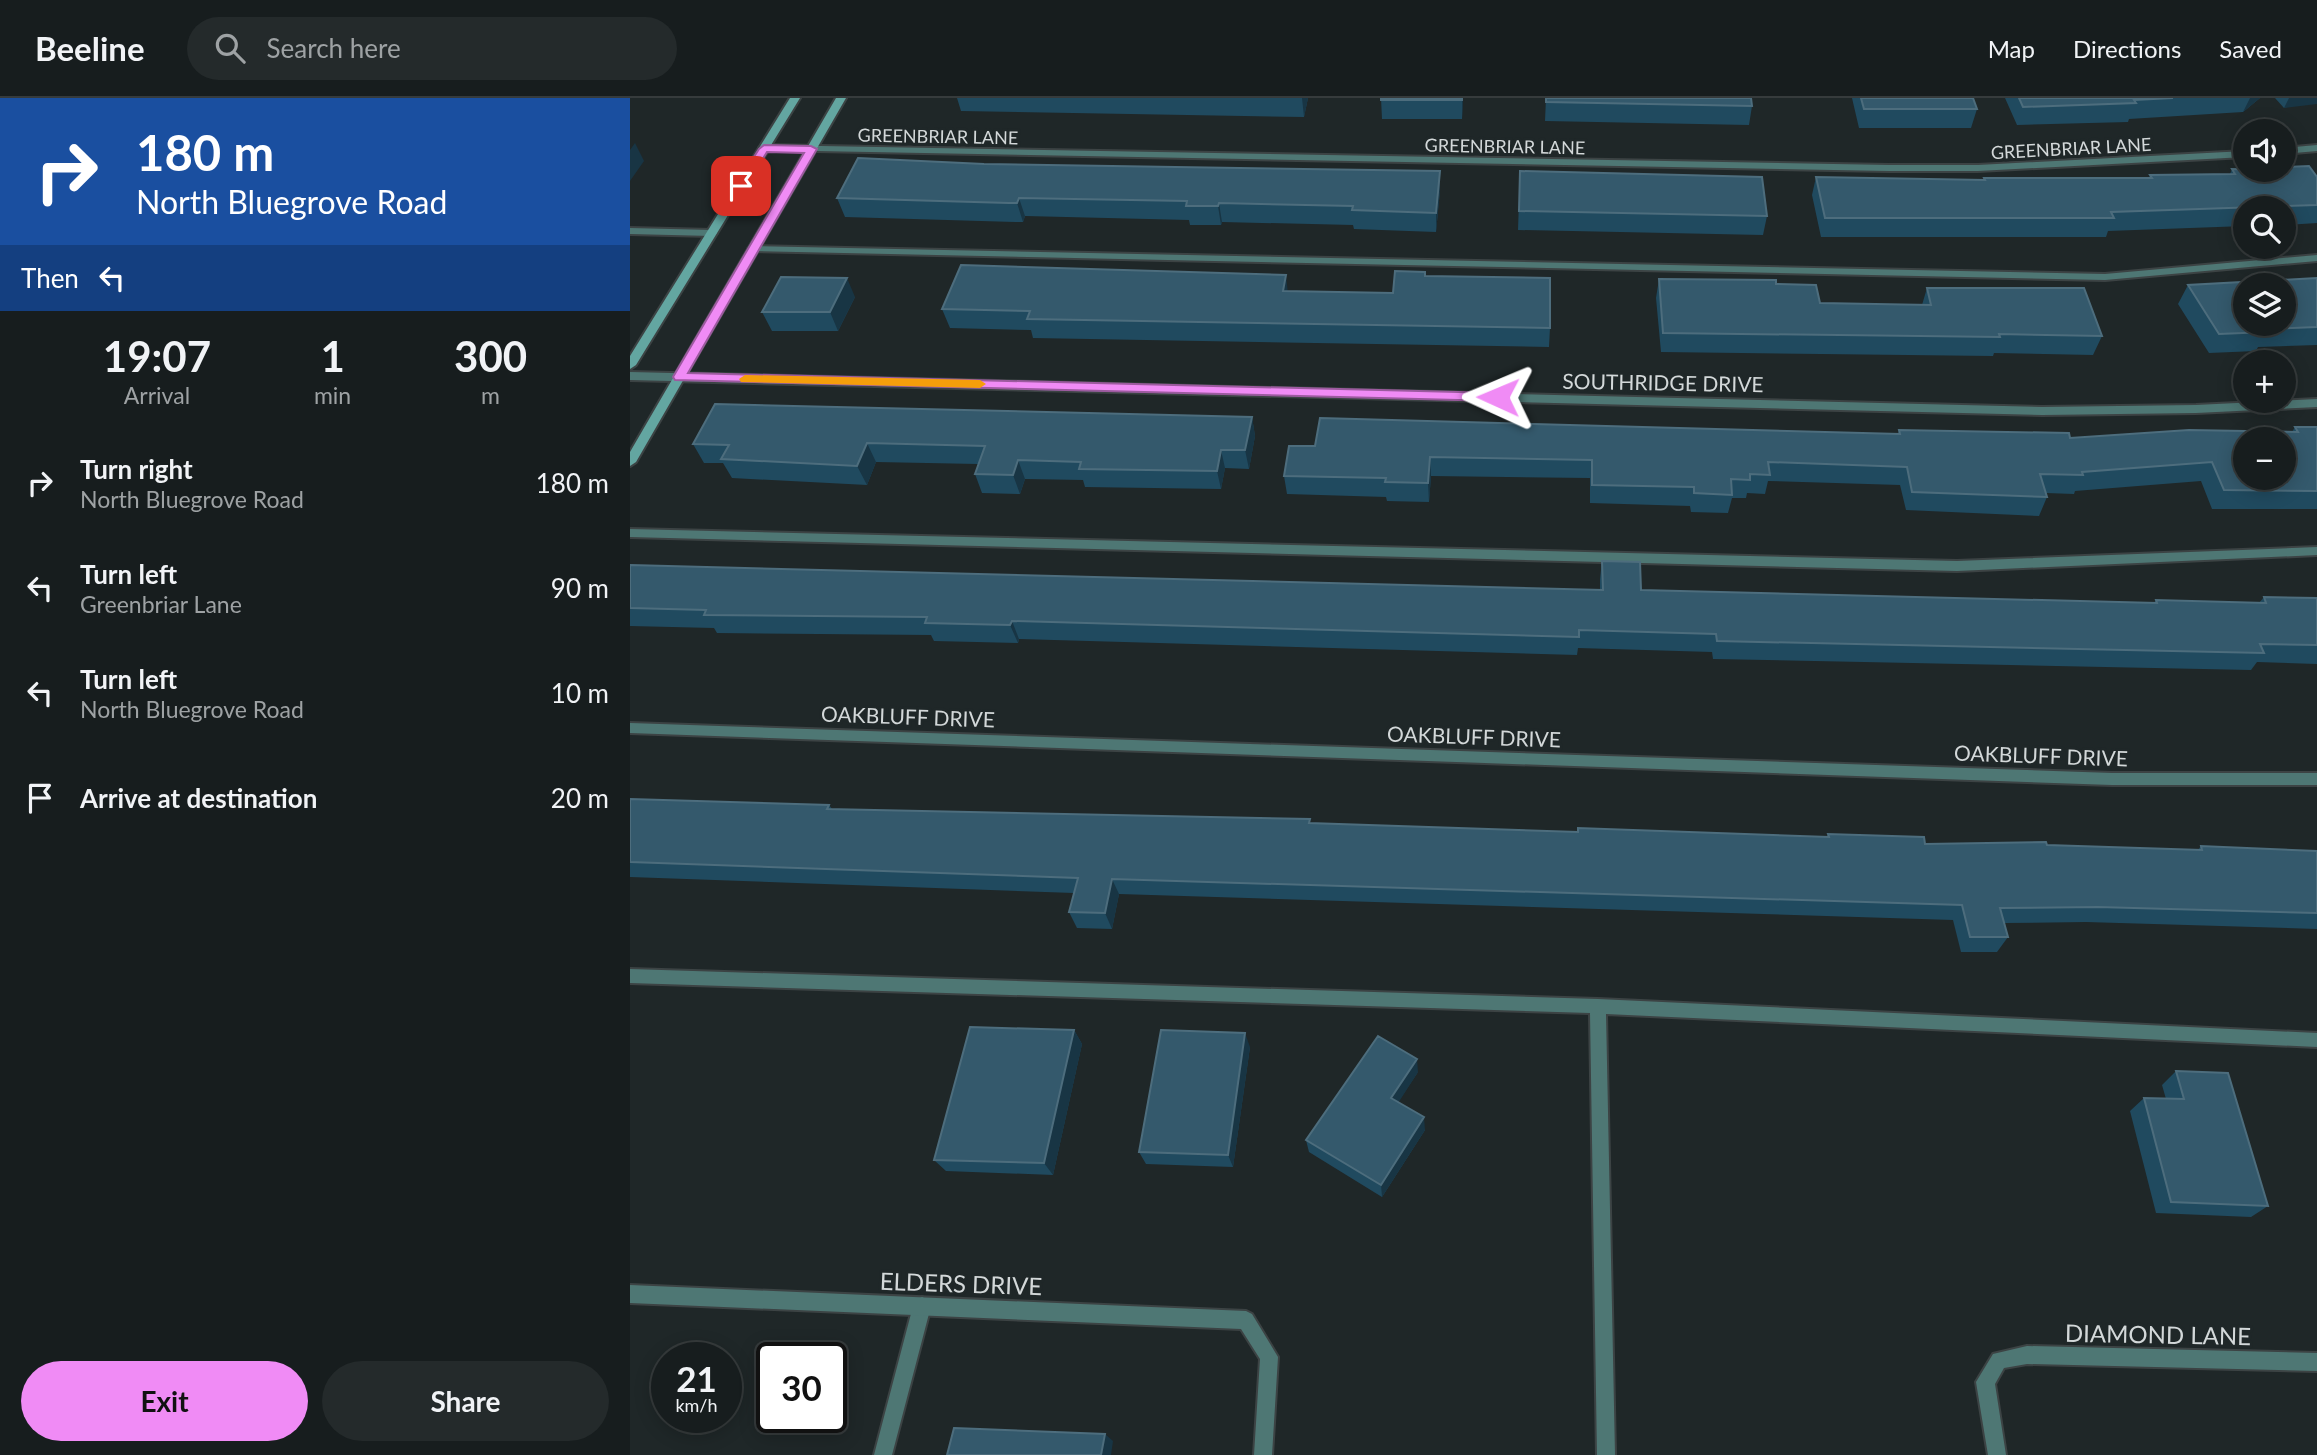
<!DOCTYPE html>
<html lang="en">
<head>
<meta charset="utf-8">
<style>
  body { margin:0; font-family:Lato,sans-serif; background:#242a2b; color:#f1f3f6; height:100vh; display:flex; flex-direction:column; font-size:26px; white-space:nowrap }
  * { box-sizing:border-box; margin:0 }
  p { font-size:23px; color:#9ea2a4 }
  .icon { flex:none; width:38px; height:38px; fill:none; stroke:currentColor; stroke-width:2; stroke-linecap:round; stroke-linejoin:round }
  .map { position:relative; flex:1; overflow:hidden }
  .side { display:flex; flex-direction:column; background:#171d1e; width:630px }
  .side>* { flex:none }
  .guide { background:#1a4fa0; color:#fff; overflow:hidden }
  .tools { position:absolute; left:1603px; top:21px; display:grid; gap:14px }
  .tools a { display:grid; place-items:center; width:63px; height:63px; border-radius:50%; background:#171d1e; box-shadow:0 4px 18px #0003,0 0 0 2px #363b3c; font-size:35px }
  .speed { position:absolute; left:21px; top:1244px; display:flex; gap:14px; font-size:35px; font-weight:700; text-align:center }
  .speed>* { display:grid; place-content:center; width:91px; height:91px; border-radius:50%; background:#171d1e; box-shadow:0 4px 18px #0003,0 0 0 2px #363b3c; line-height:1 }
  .speed small { font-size:18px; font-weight:400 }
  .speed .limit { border:4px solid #111; border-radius:10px; background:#fff; color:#111 }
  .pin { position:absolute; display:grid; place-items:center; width:60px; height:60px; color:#fff; margin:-30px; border-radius:14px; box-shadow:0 4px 10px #0006 }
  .me { position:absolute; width:77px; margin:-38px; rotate:271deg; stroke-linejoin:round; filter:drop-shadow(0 0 5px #0008) }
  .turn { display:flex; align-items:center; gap:24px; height:147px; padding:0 21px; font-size:32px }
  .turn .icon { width:91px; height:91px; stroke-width:2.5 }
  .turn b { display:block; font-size:49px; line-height:60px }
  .then { display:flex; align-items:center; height:66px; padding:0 21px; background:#0003; gap:14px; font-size:26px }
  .eta { display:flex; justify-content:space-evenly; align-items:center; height:119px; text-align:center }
  .eta b { font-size:42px; font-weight:700; line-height:49px }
  .action { display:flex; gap:14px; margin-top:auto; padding:14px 21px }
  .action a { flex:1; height:80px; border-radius:42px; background:#f08bf5; color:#111; font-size:28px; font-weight:700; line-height:80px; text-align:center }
  .action a+a { background:#242a2b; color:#f1f3f6 }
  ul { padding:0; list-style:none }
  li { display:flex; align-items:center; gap:21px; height:105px; padding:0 21px }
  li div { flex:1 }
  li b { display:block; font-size:26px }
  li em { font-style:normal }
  header { display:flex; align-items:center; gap:42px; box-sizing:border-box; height:98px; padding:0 35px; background:#171d1e; border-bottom:2px solid #363b3c }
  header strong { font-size:33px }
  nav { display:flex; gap:38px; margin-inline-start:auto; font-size:24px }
  .search { width:490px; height:63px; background:#242a2b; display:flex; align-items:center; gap:18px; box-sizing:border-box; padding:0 24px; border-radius:38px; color:#9ea2a4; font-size:26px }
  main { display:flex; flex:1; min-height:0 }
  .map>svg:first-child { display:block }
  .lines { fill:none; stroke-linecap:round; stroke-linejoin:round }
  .lane-casing { stroke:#3c4344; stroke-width:4 }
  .street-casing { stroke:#3c4344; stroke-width:4 }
  .secondary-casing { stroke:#3c4344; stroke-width:4 }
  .lane { fill:#4e7774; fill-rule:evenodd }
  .street { fill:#4e7774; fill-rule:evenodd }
  .secondary { fill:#63a6a1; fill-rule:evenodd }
  .wall { fill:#204a5f }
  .shaded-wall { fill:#183544 }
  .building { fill:#34596c; stroke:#4d6d7d; stroke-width:2; fill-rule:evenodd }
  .route { fill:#f08bf5; stroke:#9c5a9f; stroke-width:2 }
  .slow { fill:#f59e0b }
  .labels { text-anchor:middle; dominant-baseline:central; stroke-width:6; stroke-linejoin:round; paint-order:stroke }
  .far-street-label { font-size:18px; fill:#d3d8d9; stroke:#1f2728 }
  .street-label { font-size:21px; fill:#d3d8d9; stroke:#1f2728 }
  .near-street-label { font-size:24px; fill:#d3d8d9; stroke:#1f2728 }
</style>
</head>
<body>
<header>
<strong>Beeline</strong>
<div class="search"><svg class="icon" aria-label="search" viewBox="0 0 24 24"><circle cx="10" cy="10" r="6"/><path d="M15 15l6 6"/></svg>Search here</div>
<nav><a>Map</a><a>Directions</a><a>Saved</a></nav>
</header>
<main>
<section class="side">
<div class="guide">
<div class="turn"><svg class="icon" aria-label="right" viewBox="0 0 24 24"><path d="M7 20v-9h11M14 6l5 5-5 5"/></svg><div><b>180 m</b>North Bluegrove Road</div></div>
<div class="then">Then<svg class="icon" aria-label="left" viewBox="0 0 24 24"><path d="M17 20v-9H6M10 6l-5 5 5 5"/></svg></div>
</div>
<div class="eta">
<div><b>19:07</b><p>Arrival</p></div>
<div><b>1</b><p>min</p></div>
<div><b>300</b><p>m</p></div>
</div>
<ul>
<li><svg class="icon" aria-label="right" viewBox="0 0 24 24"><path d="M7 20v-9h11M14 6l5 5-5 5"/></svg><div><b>Turn right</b><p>North Bluegrove Road</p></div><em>180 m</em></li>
<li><svg class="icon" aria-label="left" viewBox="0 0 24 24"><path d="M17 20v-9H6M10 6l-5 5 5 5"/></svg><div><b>Turn left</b><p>Greenbriar Lane</p></div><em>90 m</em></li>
<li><svg class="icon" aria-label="left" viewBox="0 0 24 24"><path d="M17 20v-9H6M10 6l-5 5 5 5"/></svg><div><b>Turn left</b><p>North Bluegrove Road</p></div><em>10 m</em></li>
<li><svg class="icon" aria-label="arrive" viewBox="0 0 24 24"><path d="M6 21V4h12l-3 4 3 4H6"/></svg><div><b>Arrive at destination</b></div><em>20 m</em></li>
</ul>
<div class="action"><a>Exit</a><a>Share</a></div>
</section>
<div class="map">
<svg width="1687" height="1357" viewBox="0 0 1687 1357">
  <rect width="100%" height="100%" fill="#1f2728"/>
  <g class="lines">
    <defs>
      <path id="lane" d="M0 130 82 132 87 135 82 138 0 136Z
        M123 148 1475 176 1687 157V163L1475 182 119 153 118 151Z
        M0 431 1327 463 1687 449V457L1327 473 0 439Z
        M0 871 968 901 1687 935V949L976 916 985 1357H967L960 915 0 885Z
        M292 1199 298 1202 301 1208 262 1357H244L283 1208 286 1202Z"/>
      <path id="street" d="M134 47 1259 67H1348L1615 53V59L1348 73H1259L131 52 129 50Z
        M1687 47V53L1654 56V50Z
        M0 274 1412 309 1566 307 1687 301V309L1566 315 1412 317 0 282Z
        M0 625 1482 675H1687V687H1482L0 635Z
        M0 1187 616 1213 622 1216 648 1259 642 1357H624L630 1261 611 1231 0 1205Z
        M1397 1248 1687 1255V1273L1397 1266 1374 1270 1365 1286 1376 1357H1358L1346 1284 1363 1256Z"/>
      <path id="secondary" d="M160 0H170L6 267 0 271V258Z
        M206 0H216L6 364 0 368V354Z"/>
    </defs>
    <!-- lane casing -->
    <use href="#lane" class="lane-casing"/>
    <!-- street casing -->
    <use href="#street" class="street-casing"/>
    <!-- secondary casing -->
    <use href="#secondary" class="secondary-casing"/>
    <!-- lane -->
    <use href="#lane" class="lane"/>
    <!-- street -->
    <use href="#street" class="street"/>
    <!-- secondary -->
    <use href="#secondary" class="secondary"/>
  </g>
  <!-- wall -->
  <path class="wall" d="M327 0H678L674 19 331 13Z
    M751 0H833L832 21H752Z
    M916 0H1121L1122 8 1119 27 915 23Z
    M1222 0H1343L1347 11 1341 30H1229Z
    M1375 0H1630L1613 14 1499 21 1498 24 1387 27Z
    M1645 0H1687L1654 10Z
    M354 66 810 73V92L806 134 724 131 723 127 592 124 591 127H560L559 122 395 118 393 124H385L215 119 207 100Z
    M1602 71 1687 79V125L1654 127V110H1615V128L1478 133 1476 139H1191L1182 97 1186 79 1354 82V80H1519L1520 77 1600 76Z
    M890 73 1137 118 1133 137 888 132Z
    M795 178 920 230 919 249 403 240 401 232 320 230 312 211 658 193 763 195Z
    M1687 180V247L1628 249 1626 253 1579 255 1548 206 1558 187Z
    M1029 181 1146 186 1190 205 1292 207 1297 190 1472 238 1463 257 1364 255 1363 258 1031 254 1026 200Z
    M225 199 208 233H142L132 214Z
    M622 319 625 338 619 371 595 370 591 391 455 389 453 382 395 381 390 396 352 395 345 376 348 366 246 364 237 387 102 380 93 365H74L63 346Z
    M1665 329H1687V411H1582L1571 383 1445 393 1444 396 1416 395 1417 399 1409 418 1276 412 1270 387 1138 383 1135 396 1117 395 1116 400H1102L1098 415 1061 414 1060 408 960 405V380L801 378 799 404 757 403 756 399 657 396 654 378 685 348 1268 336 1269 332 1440 340 1662 334Z
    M972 463 1011 492 1524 505 1526 502 1629 505 1634 499 1687 500V566L1627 564 1621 572 1083 561 1082 554 948 550 947 557 389 541 388 545 304 543 301 537 87 535 84 530 0 528V467L970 492V481Z
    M0 701 199 707 202 711 947 734 1197 739 1198 736 1295 746 1417 747 1568 752 1571 748 1687 753V831L1456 824 1374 825 1378 839 1367 854H1331L1323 822 489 796 482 831 447 830 439 814 444 795 0 779Z
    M444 932 452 946 423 1077 316 1073 304 1062Z
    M620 949 603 1069 516 1066 509 1054Z
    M1546 973 1638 1108 1621 1119 1526 1115 1500 1013 1514 1000 1536 1001 1532 987Z
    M788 974 768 1004 795 1032 752 1099 679 1054 676 1042Z"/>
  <!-- shaded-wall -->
  <path class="shaded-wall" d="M672 0H678L674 19Z
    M832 0H833L832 21Z
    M1620 0H1630L1613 14Z
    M1659 0H1687V6L1654 10Z
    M5 45 14 63 0 83V52Z
    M810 73V92L806 134V115Z
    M389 100 395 118 393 124 387 105Z
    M589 105 592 124 591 127 588 108Z
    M656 177 658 196 653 193Z
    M217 180 225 199 208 233 200 214Z
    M622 319 625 338 619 371 615 352Z
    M237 345 246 364 237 387 227 368Z
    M591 352 595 370 591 391 587 373Z
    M800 359 801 378 799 404 798 385Z
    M388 362 395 381 390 396 383 377Z
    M382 523 389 541 388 545 380 527Z
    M482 781 489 796 482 831 475 815Z
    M444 932 452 946 423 1077 414 1065Z
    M615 935 620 949 603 1069 598 1057Z
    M787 961 788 974 763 1013 761 1000Z
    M794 1019 795 1032 752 1099 751 1087Z
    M475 1336 483 1343 481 1357H471Z"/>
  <!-- building -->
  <path class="building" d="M751 0H832V2H751Z
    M916 0H1121L1122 8 916 4Z
    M1231 0H1343L1347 11H1234Z
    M1389 0H1543L1504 2 1506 5 1393 9Z
    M228 60 354 66 810 73 806 115 722 112 723 108 589 105 588 108H556L557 103 389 100 387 105H379L207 100Z
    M1679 68 1687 79V107L1481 114 1484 120H1195L1186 79 1355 82 1354 80H1522L1520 77 1605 76 1602 71 1654 72V69Z
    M890 73 1132 79 1137 118 889 113Z
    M331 167 656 177 653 193 763 195 765 173 795 174V178L920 180V230L397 221 400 213 312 211Z
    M151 179 217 180 200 214H132Z
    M1687 180V229L1634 231 1636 234 1589 236 1558 187ZM1615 187H1654V226H1615Z
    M1029 181 1146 182V186L1186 187 1190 205 1301 207 1297 190H1454L1472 238 1369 236 1370 239 1033 235Z
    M85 306 622 319 615 352H591L587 373 449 371 451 364 388 362 383 377 345 376 355 348 237 345 227 368 91 361 99 347 63 346Z
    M690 320 1270 336 1269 332 1439 335 1440 340 1559 332 1668 334 1665 329H1687V393L1594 392 1582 364 1452 374 1453 377 1410 376 1417 399 1282 394 1277 369 1138 364 1140 377 1120 376V382L1101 381 1102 397 1064 395V389L962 387V362L800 359 798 385 755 384 756 380 654 378 659 348H685ZM1615 341H1654V380H1615Z
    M972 463 1010 464 1011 492 1527 505 1526 502 1636 505 1634 499 1687 500V547L1630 546 1634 555 1087 543 1086 536 949 532V539L382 523 380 527 295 525 297 519 74 517 76 512 0 510V467L973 492Z
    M0 701 199 707 197 711 680 721 679 725 948 734V730L1199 739 1198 736 1294 739 1295 746 1416 744 1417 747 1572 752 1571 748 1687 753V815L1468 809 1370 810 1378 839H1340L1332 807 482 781 475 815 439 814 448 780 0 764Z
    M340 929 444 932 414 1065 304 1062Z
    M531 932 615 935 598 1057 509 1054Z
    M748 938 787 961 761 1000 794 1019 751 1087 676 1042Z
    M1546 973 1598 975 1638 1108 1541 1104 1514 1000 1554 1001Z
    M324 1330 475 1336 471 1357H317Z"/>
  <!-- route -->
  <path class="route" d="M134 47 181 48 187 51 58 275 868 295 874 299 868 303 45 282 43 279 174 55 137 54 115 90H107L105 88 129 51Z"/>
  <!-- slow -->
  <path class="slow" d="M115 277 350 282 356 286 350 290 111 284 109 281Z"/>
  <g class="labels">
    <!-- far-street labels -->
    <g class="far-street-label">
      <text transform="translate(308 38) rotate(1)">GREENBRIAR LANE</text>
      <text transform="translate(875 48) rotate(1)">GREENBRIAR LANE</text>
      <text transform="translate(1441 50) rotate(-3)">GREENBRIAR LANE</text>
    </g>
    <!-- street labels -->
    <g class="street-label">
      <text transform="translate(1033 284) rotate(1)">SOUTHRIDGE DRIVE</text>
      <text transform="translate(278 618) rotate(2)">OAKBLUFF DRIVE</text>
      <text transform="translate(844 638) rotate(2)">OAKBLUFF DRIVE</text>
      <text transform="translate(1411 657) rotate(2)">OAKBLUFF DRIVE</text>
    </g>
    <!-- near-street labels -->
    <g class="near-street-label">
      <text transform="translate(331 1185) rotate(2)">ELDERS DRIVE</text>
      <text transform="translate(1528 1236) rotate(1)">DIAMOND LANE</text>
    </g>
  </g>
</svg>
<div class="tools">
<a><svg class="icon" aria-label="sound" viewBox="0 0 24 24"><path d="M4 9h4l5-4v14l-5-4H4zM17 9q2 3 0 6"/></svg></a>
<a><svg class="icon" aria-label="search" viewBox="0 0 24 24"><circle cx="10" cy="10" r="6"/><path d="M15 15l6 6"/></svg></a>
<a><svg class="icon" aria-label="layers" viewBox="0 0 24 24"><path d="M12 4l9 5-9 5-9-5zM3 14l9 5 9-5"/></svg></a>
<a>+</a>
<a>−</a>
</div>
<div class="speed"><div>21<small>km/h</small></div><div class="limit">30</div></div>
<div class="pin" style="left:111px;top:88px;background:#d93025"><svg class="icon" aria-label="arrive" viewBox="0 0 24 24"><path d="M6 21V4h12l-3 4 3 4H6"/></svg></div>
<svg class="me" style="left:868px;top:299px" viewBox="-20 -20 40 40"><path d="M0-17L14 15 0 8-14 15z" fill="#f08bf5" stroke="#fff" stroke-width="4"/></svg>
</div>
</main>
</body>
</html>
